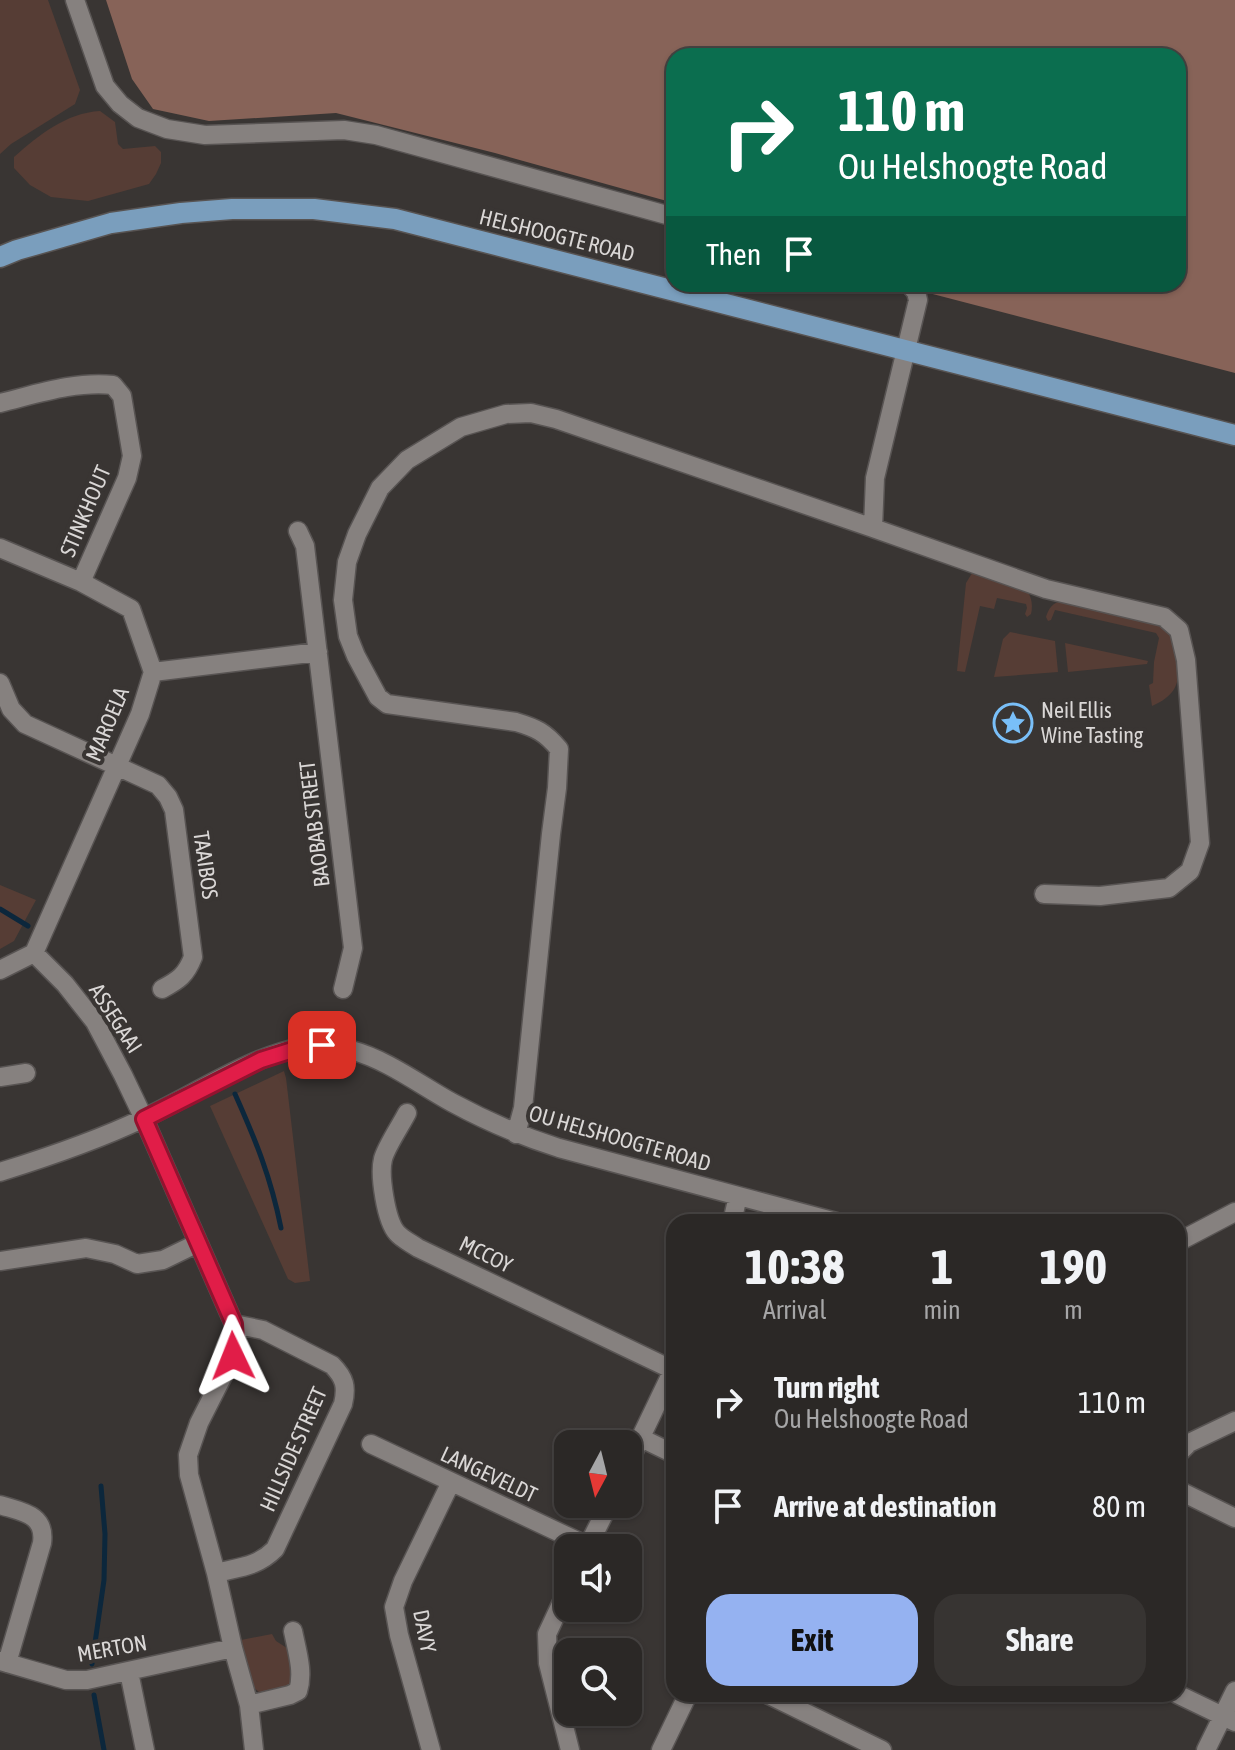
<!DOCTYPE html>
<html lang="en">
<head>
<meta charset="utf-8">
<style>
  body { margin:0; font-family:"Asap Condensed",sans-serif; background:#373432; color:#f1f3f6; height:100vh; display:flex; flex-direction:column; font-size:30px; white-space:nowrap }
  * { box-sizing:border-box; margin:0 }
  p { font-size:26px; color:#a6a6a7 }
  .icon { flex:none; width:44px; height:44px; fill:none; stroke:currentColor; stroke-width:2; stroke-linecap:round; stroke-linejoin:round }
  .map { position:relative; flex:1; overflow:hidden }
  .panel { position:absolute; left:666px; top:1214px; width:520px; height:488px; display:flex; flex-direction:column; background:#2b2826; border-radius:24px; box-shadow:0 2px 6px #0004,0 0 0 2px #474443 }
  .panel>* { flex:none }
  .banner { position:absolute; left:666px; top:48px; width:520px; height:244px; border-radius:24px; box-shadow:0 2px 6px #0004,0 0 0 2px #474443; background:#0b6e4f; color:#fff; overflow:hidden }
  .needle { width:52px; rotate:187deg }
  .buttons { position:absolute; left:554px; top:1430px; display:grid; gap:16px }
  .buttons a { display:grid; place-items:center; width:88px; height:88px; border-radius:16px; background:#2b2826; box-shadow:0 2px 6px #0004,0 0 0 2px #474443; font-size:40px }
  .pin { position:absolute; display:grid; place-items:center; width:68px; height:68px; color:#fff; margin:-34px; border-radius:16px; box-shadow:0 4px 12px #0006 }
  .me { position:absolute; width:88px; margin:-44px; rotate:358deg; stroke-linejoin:round; filter:drop-shadow(0 0 6px #0008) }
  .turn { display:flex; align-items:center; gap:28px; height:168px; padding:0 40px; font-size:36px }
  .turn .icon { width:104px; height:104px; stroke-width:2.5 }
  .turn b { display:block; font-size:56px; line-height:68px }
  .then { display:flex; align-items:center; height:76px; padding:0 40px; background:#0003; gap:16px; font-size:30px }
  .eta { display:flex; justify-content:space-evenly; align-items:center; height:136px; text-align:center }
  .eta b { font-size:48px; font-weight:700; line-height:56px }
  .button { display:flex; gap:16px; margin-top:auto; padding:16px 40px }
  .button a { flex:1; height:92px; border-radius:24px; background:#95b2f1; color:#111; font-size:32px; font-weight:700; line-height:92px; text-align:center }
  .button a+a { background:#373432; color:#f1f3f6 }
  ul { padding:0; list-style:none }
  li { display:flex; align-items:center; gap:24px; height:104px; padding:0 40px }
  li div { flex:1 }
  li b { display:block; font-size:30px }
  li em { font-style:normal }
  .map>svg:first-child { display:block }
  .green { fill:#563d35 }
  .forest { fill:#876358 }
  .lines { fill:none; stroke-linecap:round; stroke-linejoin:round }
  .stream { stroke:#0c273c; stroke-width:5 }
  .minor-casing { stroke:#585453; stroke-width:21 }
  .major-casing { stroke:#585453; stroke-width:23 }
  .minor { stroke:#86817f; stroke-width:18 }
  .major { stroke:#7a9ebd; stroke-width:20 }
  .route-casing { stroke:#92132f; stroke-width:20 }
  .route { stroke:#e11d48; stroke-width:14 }
  .labels { text-anchor:middle; dominant-baseline:central; stroke-width:8; stroke-linejoin:round; paint-order:stroke }
  .street-label { font-size:22px; fill:#dad7d6; stroke:#393533 }
  .poi-label { font-size:22px; fill:#dad7d6; stroke:#393533; text-anchor:start }
</style>
</head>
<body>
<div class="map">
<svg width="1235" height="1750" viewBox="0 0 1235 1750">
  <rect width="100%" height="100%" fill="#393533"/>
  <!-- green -->
  <path class="green" d="M0 0H48L80 90 75 104 11 144 0 154Z
    M100 111 115 122 118 144 123 149 155 146 161 152V163L156 174 149 184 88 201 51 197 30 185 14 168V157C39 135 66 113 100 111Z
    M974 570C986 574 1016 582 1025 589 1032 595 1033 606 1031 614L1027 617 1025 614 1027 608 1026 604 997 598 994 609 980 606 965 672 957 671 966 583Z
    M1062 601 1159 623 1174 635C1178 668 1188 691 1152 706L1149 685 1153 683 1154 662 1159 638 1156 633 1055 610 1051 620 1048 621 1046 617C1049 608 1052 603 1062 601Z
    M1010 632 1055 641 1058 672 994 677 1003 639Z
    M1065 643 1148 661 1147 664 1068 672Z
    M0 885 36 900 14 941 0 949Z
    M284 1071 286 1078 310 1281 295 1283 288 1279 210 1106Z
    M272 1634 276 1641 290 1650 294 1686 267 1694 259 1692 252 1686 241 1640Z"/>
  <!-- forest -->
  <path class="forest" d="M106 0H1235V373L925 292 921 284H1178V56H674V203L495 153 336 113 209 121 153 109 132 79Z"/>
  <g class="lines">
    <!-- stream -->
    <path class="stream" d="M0 909 28 926
      M235 1094C256 1141 271 1178 281 1228
      M92 1664 104 1580 105 1534 101 1486
      M94 1695 104 1750"/>
    <defs>
      <path id="minor" d="M75 0 105 86 120 104 138 118 167 129 205 135 344 130 376 135 674 217
        M909 284 916 292 918 300 875 478 873 528 1046 589 1164 617 1179 630 1186 660 1200 843 1190 871 1169 888 1100 896 1044 894
        M0 403C37 394 75 381 113 385L122 396 132 456 127 478 81 582
        M298 531 305 546 353 948 343 989
        M0 548 81 582 131 609 153 672 140 714 34 953 0 970
        M153 672 318 652
        M0 683 11 709 25 724 158 785 168 797 174 810 193 957C186 975 179 980 162 989
        M34 953 65 984 95 1022 123 1075 144 1119 234 1324 235 1341 233 1356 199 1423 188 1455 189 1475 216 1573 233 1648 249 1705 254 1750
        M0 1077 26 1073
        M407 1113C401 1125 386 1147 383 1159 379 1175 386 1221 397 1233 402 1239 411 1243 418 1248L673 1370
        M516 1134 523 1108 551 834 557 788 559 749C545 732 536 728 516 722L387 704 378 697 356 656 348 636 343 600 347 562 357 534 380 488 407 460 461 427 506 414 531 413 556 419 873 528
        M0 1172C48 1157 96 1141 142 1119 191 1097 250 1056 302 1047 318 1044 335 1047 351 1050 388 1060 420 1085 453 1103 488 1122 521 1136 559 1148L836 1222
        M732 1222 738 1196
        M1178 1242 1235 1212
        M0 1261 86 1248 115 1254 137 1264 163 1260 198 1243
        M641 1438 674 1454
        M371 1444 588 1546
        M1178 1454 1189 1443 1235 1421
        M628 1464 674 1368
        M1178 1490 1235 1518
        M0 1505C22 1512 46 1514 42 1543L7 1663
        M587 1548 609 1504
        M216 1573C240 1567 257 1567 275 1549L343 1404C347 1387 345 1378 332 1365L263 1330 234 1324
        M568 1589 547 1634 548 1663 570 1750
        M0 1661 66 1680H87L233 1648
        M129 1672 145 1750
        M767 1694 882 1750
        M1177 1694 1235 1722
        M249 1705 290 1695 298 1691C304 1672 297 1651 293 1631
        M431 1750 399 1635 394 1607 403 1581 451 1482
        M661 1750 688 1694
        M1206 1750 1235 1691"/>
      <path id="major" d="M0 257 17 250 111 223 181 213 232 209H314L395 219 1235 435"/>
    </defs>
    <!-- minor casing -->
    <use href="#minor" class="minor-casing"/>
    <!-- major casing -->
    <use href="#major" class="major-casing"/>
    <!-- minor -->
    <use href="#minor" class="minor"/>
    <!-- major -->
    <use href="#major" class="major"/>
  </g>
  <g class="lines">
    <defs>
      <path id="route" d="M233 1356 235 1341 234 1324 144 1119 261 1060 302 1047 322 1045"/>
    </defs>
    <!-- route casing -->
    <use href="#route" class="route-casing"/>
    <!-- route -->
    <use href="#route" class="route"/>
  </g>
  <!-- icons -->
  <defs>
    <symbol id="sight-ring" viewBox="-11 -11 22 22"><circle r="9.5" fill="#393533" stroke="#79bff8" stroke-width="1.5"/><path d="M0-6L1.8-2.2L6-1.7L2.9 1.2L3.7 5.4L0 3.3L-3.7 5.4L-2.9 1.2L-6-1.7L-1.8-2.2Z" fill="#79bff8"/></symbol>
  </defs>
  <g fill-rule="evenodd">
    <use href="#sight-ring" x="991" y="701" width="44" height="44"/>
  </g>
  <g class="labels">
    <!-- street labels -->
    <g class="street-label">
      <text transform="translate(557 235) rotate(14)">HELSHOOGTE ROAD</text>
      <text transform="translate(85 511) rotate(-67)">STINKHOUT</text>
      <text transform="translate(107 724) rotate(-67)">MAROELA</text>
      <text transform="translate(314 824) rotate(-97)">BAOBAB STREET</text>
      <text transform="translate(206 865) rotate(82)">TAAIBOS</text>
      <text transform="translate(116 1018) rotate(57)">ASSEGAAI</text>
      <text transform="translate(620 1138) rotate(16)">OU HELSHOOGTE ROAD</text>
      <text transform="translate(486 1254) rotate(26)">MCCOY</text>
      <text transform="translate(293 1449) rotate(-66)">HILLSIDE STREET</text>
      <text transform="translate(489 1474) rotate(25)">LANGEVELDT</text>
      <text transform="translate(425 1631) rotate(79)">DAVY</text>
      <text transform="translate(112 1648) rotate(-10)">MERTON</text>
    </g>
    <!-- poi labels -->
    <g class="poi-label">
      <text x="1041" y="710">Neil Ellis<tspan x="1041" dy="25">Wine Tasting</tspan></text>
    </g>
  </g>
</svg>
<div class="buttons">
<a><svg class="needle" viewBox="-14 -14 28 28"><path d="M0-13l5 13h-10z" fill="#e53935"/><path d="M0 13l5-13h-10z" fill="#a6a6a7"/></svg></a>
<a><svg class="icon" aria-label="sound" viewBox="0 0 24 24"><path d="M4 9h4l5-4v14l-5-4H4zM17 9q2 3 0 6"/></svg></a>
<a><svg class="icon" aria-label="search" viewBox="0 0 24 24"><circle cx="10" cy="10" r="6"/><path d="M15 15l6 6"/></svg></a>
</div>
<div class="pin" style="left:322px;top:1045px;background:#d93025"><svg class="icon" aria-label="arrive" viewBox="0 0 24 24"><path d="M6 21V4h12l-3 4 3 4H6"/></svg></div>
<svg class="me" style="left:233px;top:1356px" viewBox="-20 -20 40 40"><path d="M0-17L14 15 0 8-14 15z" fill="#e11d48" stroke="#fff" stroke-width="4"/></svg>
<div class="banner">
<div class="turn"><svg class="icon" aria-label="right" viewBox="0 0 24 24"><path d="M7 20v-9h11M14 6l5 5-5 5"/></svg><div><b>110 m</b>Ou Helshoogte Road</div></div>
<div class="then">Then<svg class="icon" aria-label="arrive" viewBox="0 0 24 24"><path d="M6 21V4h12l-3 4 3 4H6"/></svg></div>
</div>
<section class="panel">
<div class="eta">
<div><b>10:38</b><p>Arrival</p></div>
<div><b>1</b><p>min</p></div>
<div><b>190</b><p>m</p></div>
</div>
<ul>
<li><svg class="icon" aria-label="right" viewBox="0 0 24 24"><path d="M7 20v-9h11M14 6l5 5-5 5"/></svg><div><b>Turn right</b><p>Ou Helshoogte Road</p></div><em>110 m</em></li>
<li><svg class="icon" aria-label="arrive" viewBox="0 0 24 24"><path d="M6 21V4h12l-3 4 3 4H6"/></svg><div><b>Arrive at destination</b></div><em>80 m</em></li>
</ul>
<div class="button"><a>Exit</a><a>Share</a></div>
</section>
</div>
</body>
</html>
